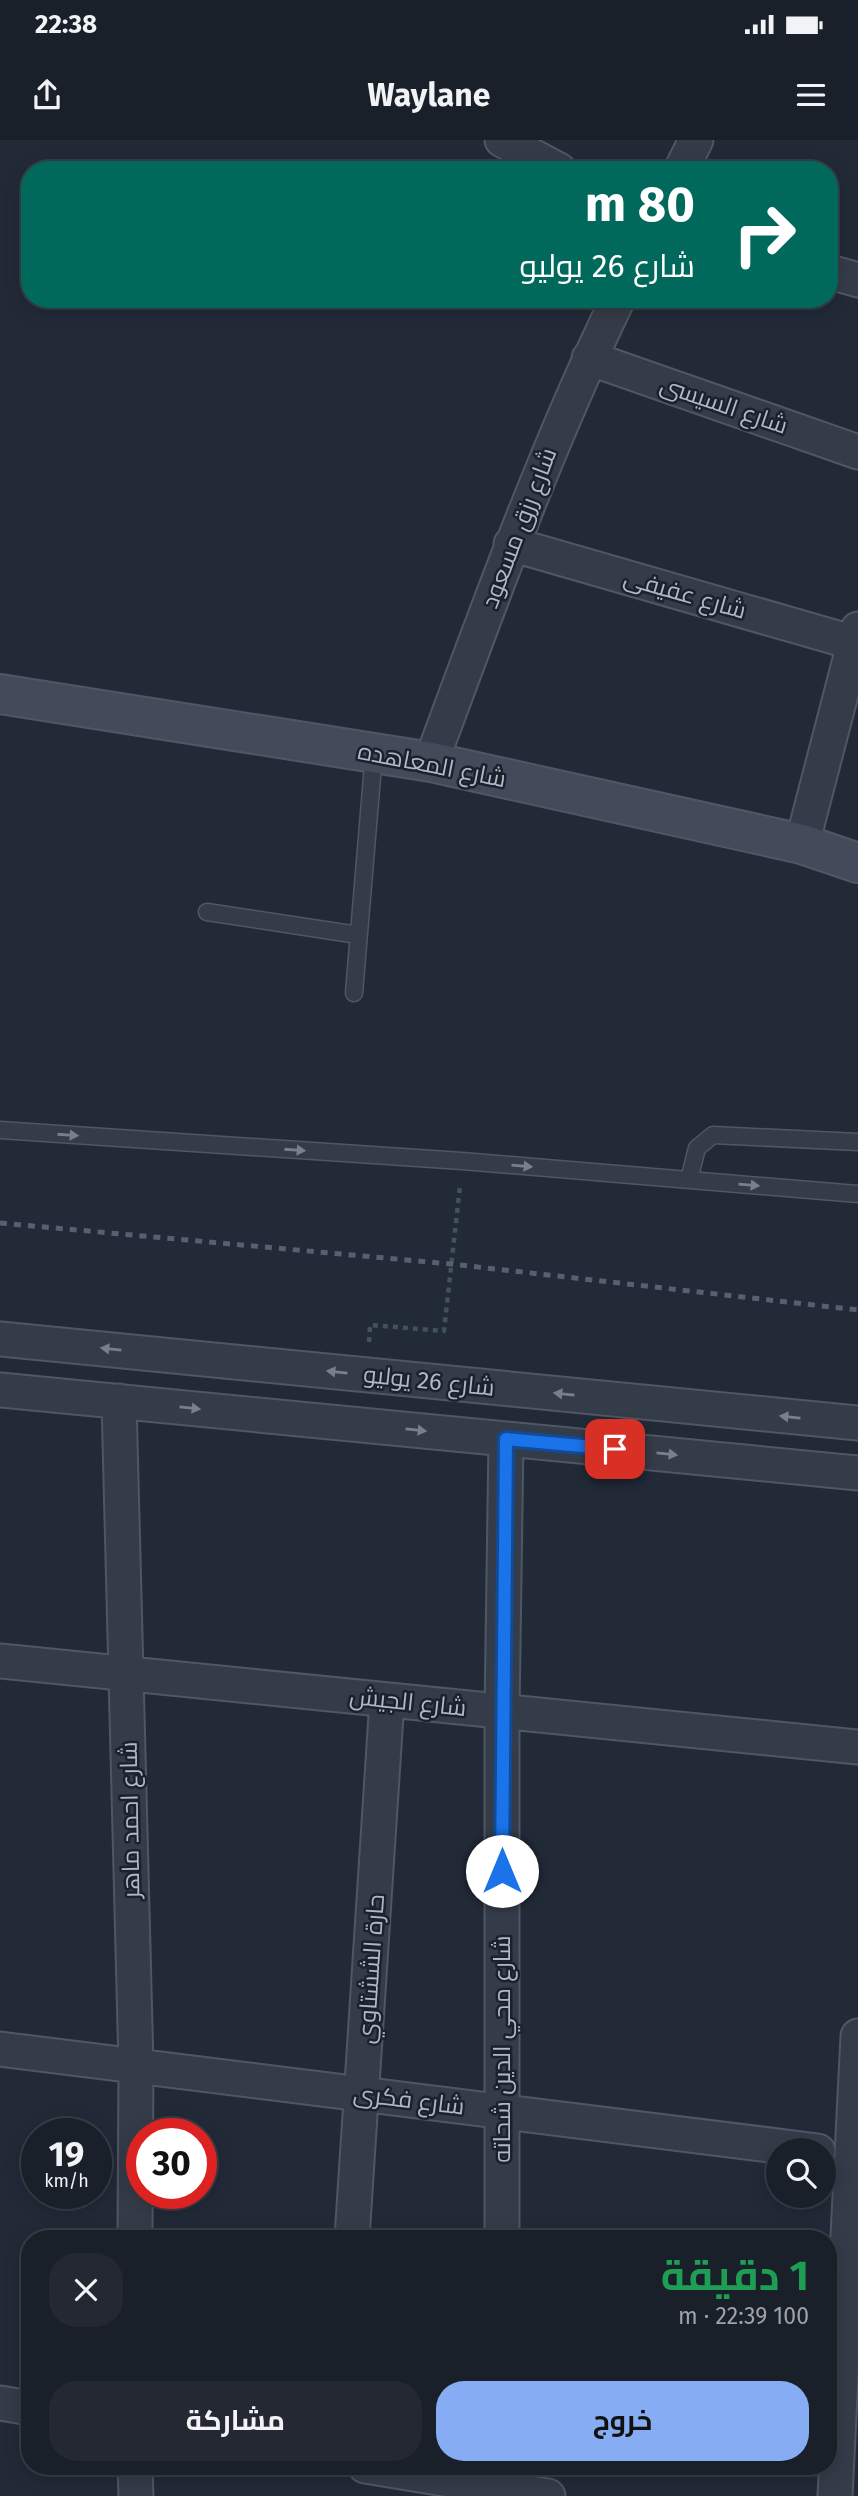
<!DOCTYPE html>
<html lang="ar">
<head>
<meta charset="utf-8">
<style>
  body { margin:0; font-family:"Fira Sans",Cairo,sans-serif; background:#232832; color:#f1f3f6; direction:rtl; height:100vh; display:flex; flex-direction:column; font-size:26px; white-space:nowrap }
  * { box-sizing:border-box; margin:0 }
  p { font-size:23px; color:#9fa3a8 }
  .icon { flex:none; width:38px; height:38px; fill:none; stroke:currentColor; stroke-width:2; stroke-linecap:round; stroke-linejoin:round }
  .map { position:relative; flex:1; overflow:hidden; direction:ltr }
  .side { position:absolute; left:21px; top:2090px; width:816px; height:245px; display:flex; flex-direction:column; background:#1a202a; border-radius:28px; box-shadow:0 4px 18px #0003,0 0 0 2px #383e47; direction:rtl }
  .side>* { flex:none }
  .guide { position:absolute; left:21px; top:21px; width:817px; height:147px; border-radius:28px; box-shadow:0 4px 18px #0003,0 0 0 2px #383e47; direction:rtl; background:#00695c; color:#fff; overflow:hidden }
  .buttons { position:absolute; left:766px; top:1998px; display:grid; gap:14px }
  .buttons a { display:grid; place-items:center; width:70px; height:70px; border-radius:50%; background:#1a202a; box-shadow:0 4px 18px #0003,0 0 0 2px #383e47; font-size:35px }
  .speed { position:absolute; left:21px; top:1978px; display:flex; gap:14px; font-size:35px; font-weight:700; text-align:center }
  .speed>* { display:grid; place-content:center; width:91px; height:91px; border-radius:50%; background:#1a202a; box-shadow:0 4px 18px #0003,0 0 0 2px #383e47; line-height:1 }
  .speed small { font-size:18px; font-weight:400 }
  .speed .limit { border:10px solid #d22; background:#fff; color:#111 }
  .pin { position:absolute; display:grid; place-items:center; width:60px; height:60px; color:#fff; margin:-30px; border-radius:14px; box-shadow:0 4px 10px #0006 }
  .me { position:absolute; width:77px; margin:-38px; rotate:0deg; stroke-linejoin:round; filter:drop-shadow(0 0 5px #0008) }
  .turn { display:flex; align-items:center; gap:24px; height:147px; padding:0 28px; font-size:32px }
  .turn .icon { width:91px; height:91px; stroke-width:2.5 }
  .turn b { display:block; font-size:49px; line-height:60px }
  .round { display:grid; place-items:center; flex:none; width:74px; height:74px; border-radius:28px; background:#232832 }
  .head { display:flex; align-items:center; justify-content:space-between; height:119px; padding:0 28px }
  h1 { font-size:42px; font-weight:700; line-height:52px; color:#1e9e55 }
  .cta { display:flex; gap:14px; margin-top:auto; padding:14px 28px }
  .cta a { flex:1; height:80px; border-radius:28px; background:#86acf4; color:#111; font-size:28px; font-weight:700; line-height:80px; text-align:center }
  .cta a+a { background:#232832; color:#f1f3f6 }
  .status { display:flex; justify-content:space-between; align-items:center; height:49px; padding:0 35px; background:#1a202a; direction:ltr }
  .status svg { height:19px; fill:currentColor }
  header { display:flex; justify-content:space-between; align-items:center; height:91px; padding:0 28px; background:#1a202a; font-size:32px; font-weight:700 }
  .map>svg:first-child { display:block }
  .lines { fill:none; stroke-linecap:round; stroke-linejoin:round }
  .service-casing { stroke:#505763; stroke-width:19 }
  .minor-casing { stroke:#505763; stroke-width:37 }
  .secondary-casing { stroke:#505763; stroke-width:42 }
  .path { stroke:#415356; stroke-width:4.5; stroke-dasharray:5 5; stroke-linecap:butt }
  .service { stroke:#353c49; stroke-width:16 }
  .minor { stroke:#353c49; stroke-width:33 }
  .secondary { stroke:#434b5b; stroke-width:38 }
  .rail { stroke:#576070; stroke-width:5; stroke-dasharray:7 7; stroke-linecap:butt }
  .oneway { fill:#79808d }
  .route-casing { stroke:#114b97; stroke-width:18 }
  .route { stroke:#1a73e8; stroke-width:12 }
  .labels { text-anchor:middle; dominant-baseline:central; stroke-width:5; stroke-linejoin:round; paint-order:stroke }
  .street-label { font-size:24px; fill:#b0b7c5; stroke:#1b222d }
</style>
</head>
<body>
<div class="status"><b>22:38</b><svg viewBox="0 0 49 12"><path d="M0 12V9h3v3zM5 12V6h3v6zM10 12V3h3v9zM15 12V0h3v12zM26 1h20v11H26zM47 4h2v5h-2z"/></svg></div>
<header><svg class="icon" aria-label="menu" viewBox="0 0 24 24"><path d="M4 6h16M4 12h16M4 18h16"/></svg>Waylane<svg class="icon" aria-label="share" viewBox="0 0 24 24"><path d="M12 15V3M7 8l5-5 5 5M5 13v7h14v-7"/></svg></header>
<div class="map">
<svg width="858" height="2356" viewBox="0 0 858 2356">
  <rect width="100%" height="100%" fill="#222a38"/>
  <g class="lines">
    <defs>
      <path id="service" d="M207 772 358 795
        M354 853 374 613
        M0 990 462 1021 858 1054
        M689 1040 697 1008 713 995 858 1002"/>
      <path id="minor" d="M502 0 559 30
        M681 30 696 0
        M830 132 858 140
        M589 218 858 312
        M511 404 858 504
        M431 622C489 465 545 310 618 159
        M802 704 858 489
        M0 1199 858 1283
        M0 1250 858 1333
        M119 1261 136 1926 135 2098
        M0 1521 858 1607
        M0 1909 818 2011
        M352 2098 387 1560
        M502 2098V1571L506 1299
        M0 2263 30 2268
        M135 2326 136 2356
        M365 2326 548 2356
        M835 2356 858 1896"/>
      <path id="secondary" d="M0 554 431 622 802 704 858 723"/>
    </defs>
    <!-- service casing -->
    <use href="#service" class="service-casing"/>
    <!-- minor casing -->
    <use href="#minor" class="minor-casing"/>
    <!-- secondary casing -->
    <use href="#secondary" class="secondary-casing"/>
    <!-- path -->
    <path class="path" d="M369 1202 370 1185 444 1191 460 1046"/>
    <!-- service -->
    <use href="#service" class="service"/>
    <!-- minor -->
    <use href="#minor" class="minor"/>
    <!-- secondary -->
    <use href="#secondary" class="secondary"/>
    <!-- rail -->
    <path class="rail" d="M0 1083 451 1124 858 1170"/>
  </g>
  <!-- one-way arrows -->
  <defs><path id="oneway-solid" d="M-6-.8H1V-3.2L6.5 0L1 3.2V.8H-6Z" transform="scale(1.75)"/></defs>
  <g class="oneway">
    <use href="#oneway-solid" transform="translate(68 995) rotate(4)"/>
    <use href="#oneway-solid" transform="translate(295 1010) rotate(4)"/>
    <use href="#oneway-solid" transform="translate(522 1026) rotate(5)"/>
    <use href="#oneway-solid" transform="translate(749 1045) rotate(5)"/>
    <use href="#oneway-solid" transform="translate(111 1209) rotate(-174)"/>
    <use href="#oneway-solid" transform="translate(337 1232) rotate(-174)"/>
    <use href="#oneway-solid" transform="translate(564 1254) rotate(-174)"/>
    <use href="#oneway-solid" transform="translate(190 1268) rotate(6)"/>
    <use href="#oneway-solid" transform="translate(790 1277) rotate(-174)"/>
    <use href="#oneway-solid" transform="translate(416 1290) rotate(6)"/>
    <use href="#oneway-solid" transform="translate(667 1314) rotate(6)"/>
  </g>
  <g class="lines">
    <defs>
      <path id="route" d="M502 1731 506 1299 615 1309"/>
    </defs>
    <!-- route casing -->
    <use href="#route" class="route-casing"/>
    <!-- route -->
    <use href="#route" class="route"/>
  </g>
  <g class="labels">
    <!-- street labels -->
    <g class="street-label">
      <text transform="translate(724 265) rotate(19)">شارع السيسى</text>
      <text transform="translate(519 388) rotate(-69)">شارع رزق مسعود</text>
      <text transform="translate(685 454) rotate(16)">شارع عفيفى</text>
      <text transform="translate(432 625) rotate(11)">شارع المعاهده</text>
      <text transform="translate(429 1241) rotate(6)">شارع 26 يوليو</text>
      <text transform="translate(408 1562) rotate(6)">شارع الجيش</text>
      <text transform="translate(130 1680) rotate(-91)">شارع احمد ماهر</text>
      <text transform="translate(371 1829) rotate(-86)">حارة الششتاوي</text>
      <text transform="translate(502 1909) rotate(-90)">شارع محي الدين شحاته</text>
      <text transform="translate(409 1960) rotate(7)">شارع فكرى</text>
    </g>
  </g>
</svg>
<div class="buttons">
<a><svg class="icon" aria-label="search" viewBox="0 0 24 24"><circle cx="10" cy="10" r="6"/><path d="M15 15l6 6"/></svg></a>
</div>
<div class="speed"><div>19<small>km/h</small></div><div class="limit">30</div></div>
<div class="pin" style="left:615px;top:1309px;background:#d93025"><svg class="icon" aria-label="arrive" viewBox="0 0 24 24"><path d="M6 21V4h12l-3 4 3 4H6"/></svg></div>
<svg class="me" style="left:502px;top:1731px" viewBox="-20 -20 40 40"><circle r="19" fill="#fff"/><path d="M0-13L10 11 0 6-10 11z" fill="#1a73e8"/></svg>
<div class="guide">
<div class="turn"><svg class="icon" aria-label="right" viewBox="0 0 24 24"><path d="M7 20v-9h11M14 6l5 5-5 5"/></svg><div><b>80 m</b>شارع 26 يوليو</div></div>
</div>
<section class="side">
<div class="head"><div><h1>1 دقيقة</h1><p>100 m · 22:39</p></div><a class="round"><svg class="icon" aria-label="close" viewBox="0 0 24 24"><path d="M6 6l12 12M18 6L6 18"/></svg></a></div>
<div class="cta"><a>خروج</a><a>مشاركة</a></div>
</section>
</div>
</body>
</html>
